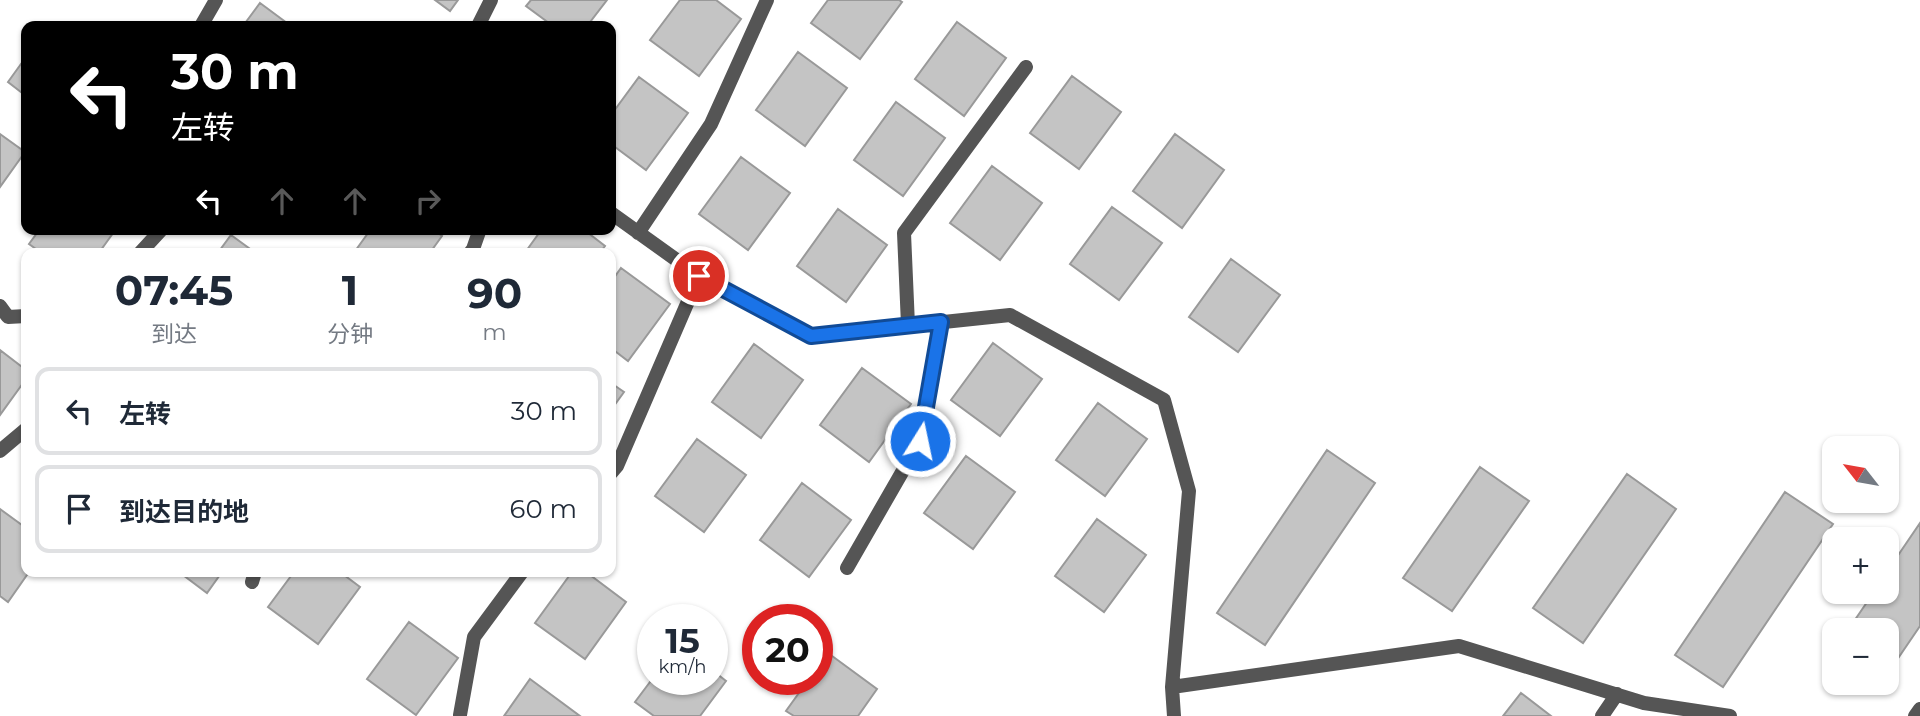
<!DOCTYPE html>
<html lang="zh">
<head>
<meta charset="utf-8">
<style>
  body { margin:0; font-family:Montserrat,"Noto Sans SC",sans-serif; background:#f2f2f3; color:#1f2937; height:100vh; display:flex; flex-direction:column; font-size:26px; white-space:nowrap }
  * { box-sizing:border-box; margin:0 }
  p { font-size:23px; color:#747a83 }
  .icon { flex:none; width:38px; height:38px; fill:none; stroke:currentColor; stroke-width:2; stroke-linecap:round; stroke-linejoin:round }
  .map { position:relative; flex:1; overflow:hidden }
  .side { position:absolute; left:21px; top:248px; width:595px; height:329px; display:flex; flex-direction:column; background:#fff; border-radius:14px; box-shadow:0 2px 5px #0004 }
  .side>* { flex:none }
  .banner { position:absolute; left:21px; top:21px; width:595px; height:214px; border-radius:14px; box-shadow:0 2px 5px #0004; background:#000; color:#fff; overflow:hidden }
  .needle { width:46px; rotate:301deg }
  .controls { position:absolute; left:1822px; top:436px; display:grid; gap:14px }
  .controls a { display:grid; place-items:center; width:77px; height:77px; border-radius:14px; background:#fff; box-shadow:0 2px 5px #0004; font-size:35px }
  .speed { position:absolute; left:637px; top:604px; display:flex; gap:14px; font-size:35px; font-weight:700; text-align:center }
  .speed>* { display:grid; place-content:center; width:91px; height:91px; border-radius:50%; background:#fff; box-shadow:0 2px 5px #0004; line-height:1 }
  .speed small { font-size:18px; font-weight:400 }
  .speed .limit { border:10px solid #d22; background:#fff; color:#111 }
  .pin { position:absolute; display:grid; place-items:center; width:60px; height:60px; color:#fff; margin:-30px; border:4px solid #fff; border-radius:50%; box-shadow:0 2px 7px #0007 }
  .me { position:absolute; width:77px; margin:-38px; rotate:10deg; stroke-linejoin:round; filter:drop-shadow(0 0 5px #0008) }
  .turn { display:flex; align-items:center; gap:24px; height:147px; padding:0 35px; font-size:32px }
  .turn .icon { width:91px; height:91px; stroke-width:2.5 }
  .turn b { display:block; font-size:49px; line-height:60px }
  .lanes { display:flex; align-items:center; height:66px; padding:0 35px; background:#0003; justify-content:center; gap:35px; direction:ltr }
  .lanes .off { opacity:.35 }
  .eta { display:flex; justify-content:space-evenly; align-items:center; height:119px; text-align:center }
  .eta b { font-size:42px; font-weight:700; line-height:49px }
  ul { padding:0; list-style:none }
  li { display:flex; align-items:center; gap:21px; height:88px; margin:0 14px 10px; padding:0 21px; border:4px solid #e0e1e3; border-radius:14px }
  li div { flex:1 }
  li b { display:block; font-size:26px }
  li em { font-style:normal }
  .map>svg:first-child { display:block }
  .building { fill:#c4c4c4; stroke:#999; stroke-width:2 }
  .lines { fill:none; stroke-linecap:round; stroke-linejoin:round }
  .service { stroke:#555; stroke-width:14 }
  .route-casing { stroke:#114b97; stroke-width:18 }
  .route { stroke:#1a73e8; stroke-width:12 }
</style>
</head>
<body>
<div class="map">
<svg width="1920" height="716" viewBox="0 0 1920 716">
  <rect width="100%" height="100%" fill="#fff"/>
  <!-- building -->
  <path class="building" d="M435 0H458L450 11Z
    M531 0H607L587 26H553L526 6Z
    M680 0H716L741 19 699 76 650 40Z
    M828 0H899L902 2 860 59 811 23Z
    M260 3 291 26H243Z
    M957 22 1006 58 964 116 915 79Z
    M798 52 847 88 805 146 756 110Z
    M26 57V96L8 82Z
    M1072 76 1121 112 1079 169 1030 133Z
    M639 77 688 113 646 170 611 144V115Z
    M896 102 945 138 903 196 854 160Z
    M0 134 25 152 0 187Z
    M1175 134 1224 170 1182 228 1133 191Z
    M741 157 790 193 748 250 699 214Z
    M992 166 1042 203 1000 260 950 223Z
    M1112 207 1162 243 1119 300 1070 264Z
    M838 209 887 245 846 302 797 266Z
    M40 229H116L98 254H43L29 244Z
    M371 229H433L442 236 429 254H353Z
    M542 229H583L605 246 599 254H524Z
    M231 235 257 254H217Z
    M1231 259 1280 295 1238 352 1189 317Z
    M621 268 670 304 628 361 611 348V282Z
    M993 343 1042 379 1000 436 951 400Z
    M754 344 803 380 761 438 712 402Z
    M0 350 26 370V379L0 415Z
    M862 368 911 404 869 462 820 425Z
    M611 383 624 392 611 410Z
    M1098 403 1147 439 1105 496 1056 460Z
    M697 439 746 475 704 532 655 496Z
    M1327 450 1375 483 1265 645 1217 613Z
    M966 456 1015 492 973 549 924 513Z
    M1480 467 1529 501 1452 611 1403 578Z
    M1627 474 1676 509 1583 643 1533 608Z
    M802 483 851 520 809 577 760 540Z
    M1785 492 1833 524 1723 687 1675 655Z
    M0 509 26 528V572H29L8 602 0 596Z
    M1097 519 1146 555 1104 612 1055 576Z
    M1920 523V626L1886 676V630H1848L1874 592H1886V573Z
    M179 572H222L207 593Z
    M294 572H340L360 587 318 644 268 607Z
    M572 572H586L626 602 585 659 535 623Z
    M409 622 458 658 416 715 367 679Z
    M828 653 877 689 858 716H794L786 711 809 679H817V668Z
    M712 670 726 681 700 716H654L635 702 653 678 712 679Z
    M530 679 580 716H504Z
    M1864 682H1882L1876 691Z
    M1521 693 1551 716H1503Z"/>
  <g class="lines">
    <!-- service -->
    <path class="service" d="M201 26 216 0
      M478 26 491 0
      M611 213 699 276 811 336 1010 315 1164 400 1189 491 1172 687 1174 716
      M638 233 711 124 767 0
      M139 254 162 229
      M469 254 473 249 480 229
      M0 306 8 317 26 316
      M908 325 904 233 1026 67
      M0 451 26 429
      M611 473 617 466 699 276
      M847 568 920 441 941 322
      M252 582 255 572
      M1172 687 1459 646 1644 703 1730 716
      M460 715 474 637 522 572
      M1602 716 1617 694
      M1915 716 1920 709"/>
  </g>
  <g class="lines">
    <defs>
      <path id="route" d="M699 276 811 336 941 322 920 441"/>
    </defs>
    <!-- route casing -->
    <use href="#route" class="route-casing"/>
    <!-- route -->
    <use href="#route" class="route"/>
  </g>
</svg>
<div class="controls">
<a><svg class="needle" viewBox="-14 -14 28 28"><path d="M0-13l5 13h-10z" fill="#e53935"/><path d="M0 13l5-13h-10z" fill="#747a83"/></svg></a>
<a>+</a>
<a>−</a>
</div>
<div class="speed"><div>15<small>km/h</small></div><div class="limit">20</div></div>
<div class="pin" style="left:699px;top:276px;background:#d93025"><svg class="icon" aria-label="arrive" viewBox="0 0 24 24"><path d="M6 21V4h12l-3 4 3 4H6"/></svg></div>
<svg class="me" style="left:920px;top:441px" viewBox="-20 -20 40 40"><circle r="17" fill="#1a73e8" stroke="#fff" stroke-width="3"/><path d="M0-11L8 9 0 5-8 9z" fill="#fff"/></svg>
<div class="banner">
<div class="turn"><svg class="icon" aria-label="left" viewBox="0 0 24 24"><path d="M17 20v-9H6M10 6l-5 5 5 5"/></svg><div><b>30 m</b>左转</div></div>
<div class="lanes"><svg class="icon" aria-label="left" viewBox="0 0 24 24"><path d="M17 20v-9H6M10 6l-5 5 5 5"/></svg><svg class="icon off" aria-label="ahead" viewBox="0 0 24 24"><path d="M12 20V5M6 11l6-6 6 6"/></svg><svg class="icon off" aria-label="ahead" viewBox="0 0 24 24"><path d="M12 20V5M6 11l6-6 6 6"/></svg><svg class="icon off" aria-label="right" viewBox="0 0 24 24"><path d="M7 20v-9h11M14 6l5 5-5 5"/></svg></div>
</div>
<section class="side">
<div class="eta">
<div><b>07:45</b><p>到达</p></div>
<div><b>1</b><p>分钟</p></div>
<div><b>90</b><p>m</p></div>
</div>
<ul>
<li><svg class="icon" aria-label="left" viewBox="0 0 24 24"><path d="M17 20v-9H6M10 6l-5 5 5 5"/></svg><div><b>左转</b></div><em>30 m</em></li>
<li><svg class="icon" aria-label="arrive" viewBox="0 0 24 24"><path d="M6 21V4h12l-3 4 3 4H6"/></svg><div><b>到达目的地</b></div><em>60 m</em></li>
</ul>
</section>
</div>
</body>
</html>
